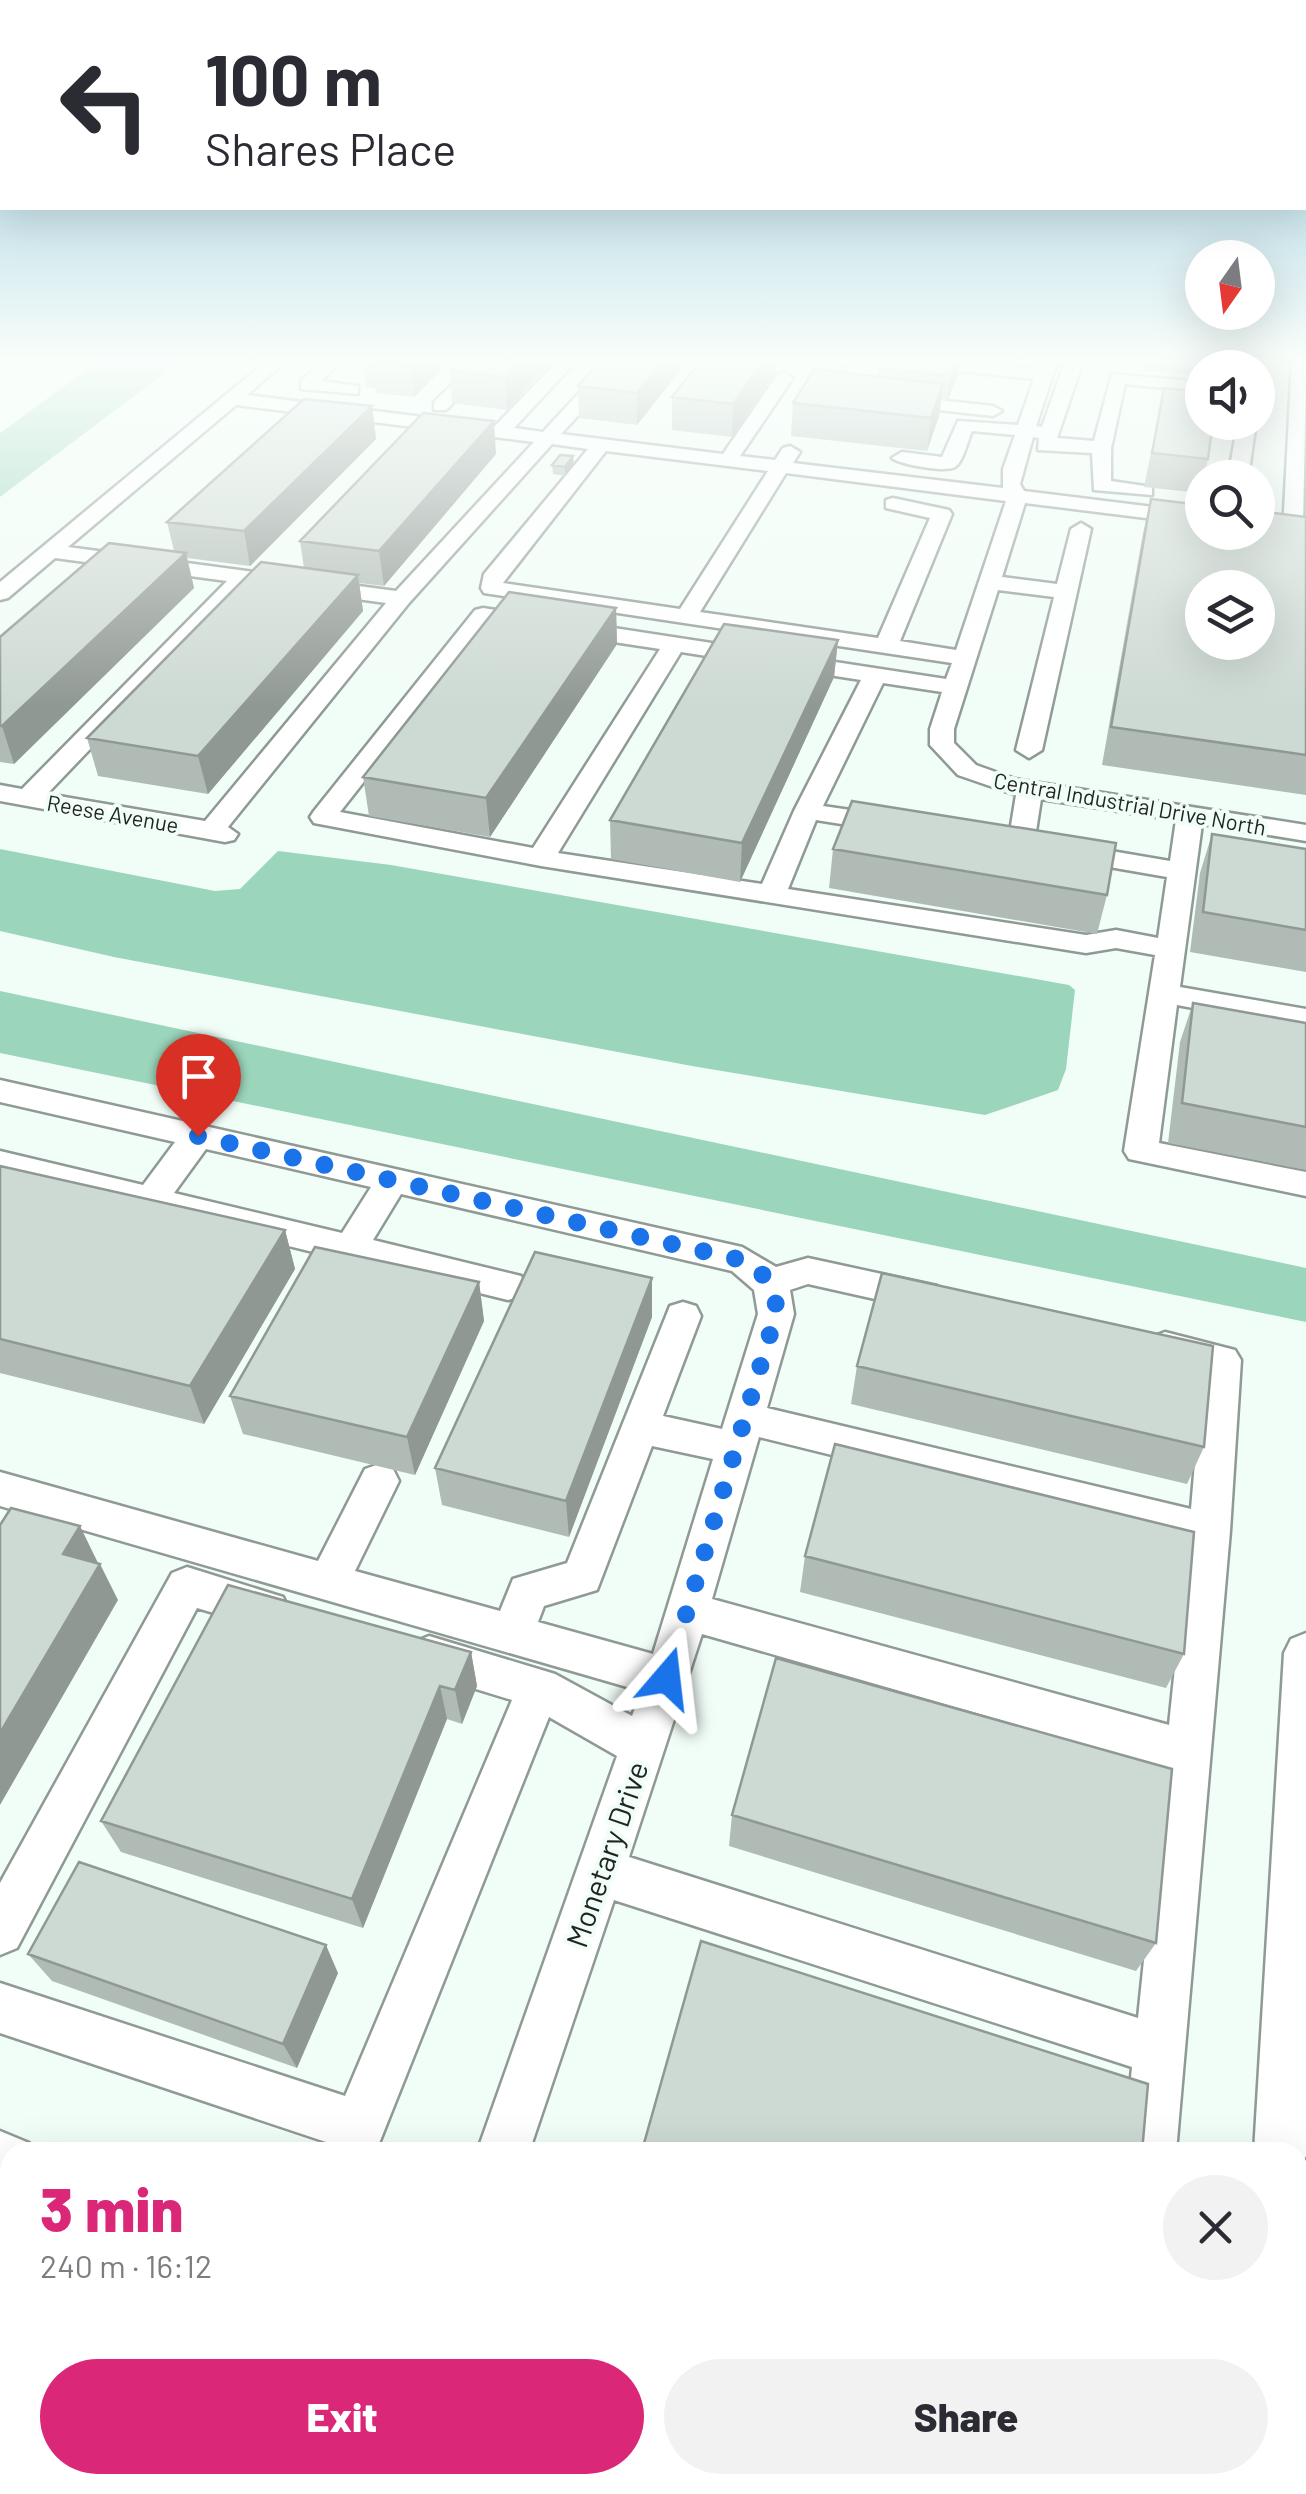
<!DOCTYPE html>
<html lang="en">
<head>
<meta charset="utf-8">
<style>
  body { margin:0; font-family:Barlow,sans-serif; background:#f2f2f3; color:#2b2b33; height:100vh; display:flex; flex-direction:column; font-size:38px; white-space:nowrap }
  * { box-sizing:border-box; margin:0 }
  p { font-size:32px; color:#7c7c81 }
  .icon { flex:none; width:55px; height:55px; fill:none; stroke:currentColor; stroke-width:2; stroke-linecap:round; stroke-linejoin:round }
  .map { position:relative; flex:1; overflow:hidden }
  .sheet { position:absolute; left:0px; top:2142px; width:1308px; height:352px; display:flex; flex-direction:column; background:#fff; border-radius:30px 30px 0 0; box-shadow:0 10px 40px #0002 }
  .sheet>* { flex:none }
  .top-card { position:absolute; left:0px; top:0px; width:1308px; height:210px; box-shadow:0 10px 40px #0002; background:#fff; color:#2b2b33; overflow:hidden }
  .needle { width:65px; rotate:194deg }
  .controls { position:absolute; left:1185px; top:240px; display:grid; gap:20px }
  .controls a { display:grid; place-items:center; width:90px; height:90px; border-radius:50%; background:#fff; box-shadow:0 10px 40px #0002; font-size:50px }
  .pin { position:absolute; display:grid; place-items:center; width:85px; height:85px; color:#fff; margin:-102px -42px; border-radius:50% 50% 50% 0; rotate:-45deg; box-shadow:0 0 10px #0007 }
  .pin .icon { rotate:45deg }
  .me { position:absolute; width:110px; margin:-55px; rotate:17deg; stroke-linejoin:round; filter:drop-shadow(0 0 8px #0008) }
  .turn { display:flex; align-items:center; gap:35px; height:210px; padding:0 40px; font-size:45px }
  .turn .icon { width:130px; height:130px; stroke-width:2.5 }
  .turn b { display:block; font-size:70px; line-height:85px }
  .round { display:grid; place-items:center; flex:none; width:105px; height:105px; border-radius:52px; background:#f2f2f3 }
  .summary { display:flex; align-items:center; justify-content:space-between; height:170px; padding:0 40px }
  h1 { font-size:60px; font-weight:800; line-height:75px; color:#db2777 }
  .button { display:flex; gap:20px; margin-top:auto; padding:20px 40px }
  .button a { flex:1; height:115px; border-radius:60px; background:#db2777; color:#fff; font-size:40px; font-weight:800; line-height:115px; text-align:center }
  .button a+a { background:#f2f2f3; color:#2b2b33 }
  .map>svg:first-child { display:block }
  .water { fill:#9bd5bb }
  .lines { fill:none; stroke-linecap:round; stroke-linejoin:round }
  .minor-casing { stroke:#909a95; stroke-width:5 }
  .minor { fill:#fff; fill-rule:evenodd }
  .wall { fill:#b0bbb5 }
  .shaded-wall { fill:#909894 }
  .building { fill:#cdd9d3; stroke:#909894; stroke-width:2.5; fill-rule:evenodd }
  .route { stroke:#1a73e8; stroke-width:18; stroke-dasharray:0 32.4 }
  .labels { text-anchor:middle; dominant-baseline:central; stroke-width:8; stroke-linejoin:round; paint-order:stroke }
  .far-street-label { font-size:22px; fill:#1f2422; stroke:#f1fdf7 }
  .near-street-label { font-size:30px; fill:#1f2422; stroke:#f1fdf7 }
</style>
</head>
<body>
<div class="map">
<svg width="1306" height="2494" viewBox="0 0 1306 2494">
  <rect width="100%" height="100%" fill="#f1fdf7"/>
  <!-- water -->
  <path class="water" d="M102 359H183L0 497V433Z
    M0 849 215 891 240 889 278 851 391 865 1069 985 1075 990 1066 1069 1058 1090 985 1115 692 1066 114 957 0 931Z
    M0 991 1306 1268V1322L0 1053Z"/>
  <g class="lines">
    <defs>
      <path id="minor" d="M269 359H288L247 395 495 426 560 359H578L514 428 543 432 604 366H616V374L561 434 723 454 778 374 784 373 793 378 740 456 775 460 783 448 790 446 800 452 793 463 1003 488V469L1015 435 972 431C968 440 963 462 955 467 946 473 899 464 892 458L902 452 942 457 958 421 1018 425 1034 379 933 368 924 363 927 359 1037 369 1040 359H1058L1036 426 1042 427 1066 359H1084L1057 438 1094 441 1112 374 1202 382V392L1125 384 1111 448V481L1152 487V495L1094 490 1092 453 1038 450 1039 438 1033 437 1020 484 1024 491 1202 513V525L1025 503 1002 577 1057 584 1071 529 1081 523 1091 529 1042 750 1029 758 1016 750 1054 597 998 590 954 729V743L976 765 1015 779 1306 825V841L1202 824 1180 987 1306 1009V1029L1177 1005 1159 1143 1306 1172V1196L1129 1159 1124 1151 1155 955 1116 948 1086 953 541 866 314 823 310 817 314 811 475 610 483 608 946 679 952 663 484 593 481 588 484 574 588 449 552 444 409 603 228 827 238 834 234 840 225 842 0 801V785L22 789 227 581 55 558 8 598 0 600V582ZM236 405 534 442 396 591 68 547ZM606 451 768 471 680 609 503 583ZM786 473 1006 501 956 650 900 641 952 514 949 510 893 498 886 500V508L930 518 878 638 700 612ZM248 584 386 603 205 821 47 794ZM489 623 660 649 533 848 340 812ZM681 652 861 680 794 811 762 884 558 853ZM883 683 942 692 930 729V745L958 775 1016 795 1008 844 1011 850 1167 877 1158 938 1116 930 1086 935 788 889 816 820 892 832 905 824 892 816 823 806ZM1041 799 1176 820 1170 861 1035 838Z
        M316 359H343L321 381 358 386V394L301 389V381L321 363Z
        M479 359H497L446 410H434V402Z
        M1292 359H1306L1303 530 1293 536 1283 530Z
        M837 364 846 369 837 389 993 406 1002 411 993 416 820 397 817 393 828 369Z
        M1238 422H1256L1248 478H1228Z
        M0 1080 742 1247 776 1267 808 1258 937 1286 942 1296 937 1306 924 1310 808 1284 790 1290 794 1314 767 1408 1191 1509 1203 1370 1152 1357 1146 1347 1152 1337 1165 1332 1235 1350 1241 1360 1230 1531 1176 2152H1124L1132 2067 614 1900 529 2152H477L617 1756 549 1717 378 2146 356 2152 0 2033V1983L345 2096 512 1700 414 1670 407 1656 414 1642 429 1636 555 1674 632 1716 641 1691 0 1506V1472L318 1561 365 1469 379 1464 393 1469 399 1481 355 1571 500 1611 513 1579 567 1563 670 1306 683 1302 696 1306 701 1316 663 1416 722 1429 758 1314 754 1290 732 1271 401 1194 373 1240 521 1276 526 1286 521 1296 508 1300 0 1175V1151L143 1185 175 1142 0 1102ZM206 1149 371 1187 342 1233 174 1193ZM759 1437 1188 1543 1169 1725 712 1599ZM652 1446 713 1459 653 1654 538 1622 544 1606 597 1590ZM702 1634 1164 1767 1138 2018 629 1857Z
        M187 1567 283 1597 289 1610 283 1623 268 1629 197 1608 17 1948 0 1955V1883L172 1573Z
        M1306 1633V2156L1298 2172V2152H1254L1284 1653 1291 1639Z
        M0 2131 29 2143 33 2152H10V2189L0 2185Z
        M0 2330 10 2334V2392L0 2388Z
        M1298 2425 1306 2428V2488L1298 2484Z
        M231 2485H291L292 2494H232Z
        M361 2485H421L418 2494H358Z
        M821 2485H900L904 2494H825Z
        M1099 2485H1159V2494H1099Z
        M1234 2485H1294V2494H1234Z"/>
    </defs>
    <!-- minor casing -->
    <use href="#minor" class="minor-casing"/>
    <!-- minor -->
    <use href="#minor" class="minor"/>
  </g>
  <!-- wall -->
  <path class="wall" d="M359 359H453L449 363 444 362V367L414 397 376 393 375 388 366 387 363 360Z
    M554 359 507 410 452 403 450 371Z
    M854 359H960L957 377 947 401 941 400 939 416 927 451 791 436 793 403 877 376 878 368 882 362Z
    M1146 359H1244L1242 368H1202V376L1143 370Z
    M686 363 637 425 579 418 578 386Z
    M775 373 732 437 672 430V397Z
    M1164 388 1208 459 1200 493 1144 487Z
    M372 406 376 439 250 566 187 558 194 588 14 764 0 762V637L174 551 167 522Z
    M496 454 384 586 359 583 363 611 208 794 98 776 87 738 304 568 300 541Z
    M552 465H574L565 476 553 474Z
    M1151 499 1306 517V795L1102 765 1143 533Z
    M616 608 617 644 490 837 369 816 363 777Z
    M838 640 834 677 740 882 611 859 610 820Z
    M1212 834 1306 849V972L1190 952 1200 873Z
    M833 849 1107 895 1097 934 829 888Z
    M1193 1003 1306 1023V1170L1168 1143 1180 1042Z
    M0 1166 285 1230 295 1269 204 1424 0 1373Z
    M652 1278V1317L569 1537 442 1505 435 1468Z
    M479 1282 484 1321 415 1475 243 1434 230 1396Z
    M857 1366 1204 1447 1187 1484 851 1404Z
    M805 1556 1184 1654 1166 1688 800 1592Z
    M471 1652 477 1686 462 1724 447 1719 363 1928 121 1852 101 1821Z
    M732 1815 1156 1943 1136 1971 729 1846Z
    M28 1954 338 1973 297 2068 52 1981Z"/>
  <!-- shaded-wall -->
  <path class="shaded-wall" d="M417 359H443L444 367 414 397 411 365Z
    M523 359H554L507 410 505 377Z
    M664 359H686V363L637 425V393Z
    M765 359H776L775 373 732 437 733 404Z
    M958 359H960L957 377 947 401 950 376Z
    M943 384 939 416 927 451 931 418Z
    M372 406 376 439 250 566 244 531Z
    M494 421 496 454 384 586 379 551Z
    M573 456 574 465 565 476V467Z
    M186 553 194 588 14 764 2 726Z
    M358 575 363 611 208 794 198 756Z
    M616 608 617 644 490 837 486 798Z
    M838 640 834 677 740 882 742 843Z
    M285 1230 295 1269 204 1424 190 1386Z
    M652 1278V1317L569 1537 566 1501Z
    M479 1282 484 1321 415 1475 407 1437Z
    M80 1526 98 1563 82 1590 63 1554Z
    M100 1564 118 1600 0 1805V1733Z
    M471 1652 477 1686 462 1724 455 1690Z
    M440 1686 447 1719 363 1928 352 1899Z
    M326 1945 338 1973 297 2068 283 2044Z
    M0 2409 10 2413V2427L3 2424Z
    M171 2485H182L193 2489 194 2494H173Z"/>
  <!-- building -->
  <path class="building" d="M374 359H417L411 365 372 361Z
    M462 359H523L505 377 450 371Z
    M602 359H664L637 393 578 386Z
    M702 359H765L733 404 672 397Z
    M883 359H958L950 376 878 368Z
    M814 369 943 384 931 418 793 403Z
    M1164 388 1202 392V422H1213L1208 459 1152 453Z
    M304 399 372 406 244 531 167 522Z
    M423 413 494 421 379 551 300 541Z
    M560 455 573 456 565 467 552 465Z
    M1151 499 1202 505V532H1258V511L1306 517V755L1111 727ZM1202 588H1258V642H1202Z
    M109 543 186 553 2 726H0V637Z
    M261 562 358 575 198 756 87 738Z
    M509 592 616 608 486 798 363 777Z
    M724 624 838 640 742 843 610 820Z
    M852 801 1116 843 1107 895 833 849Z
    M1212 834 1306 849V930L1203 912Z
    M1193 1003 1306 1023V1127L1182 1103Z
    M0 1166 285 1230 190 1386 0 1339Z
    M315 1247 479 1282 407 1437 230 1396Z
    M535 1252 652 1278 566 1501 435 1468Z
    M882 1273 1213 1346 1204 1447 857 1366Z
    M835 1444 1194 1532 1184 1654 805 1556Z
    M11 1508 80 1526 63 1554 100 1564 0 1733V1525Z
    M228 1585 471 1652 455 1690 440 1686 352 1899 101 1821Z
    M776 1658 1172 1769 1156 1943 732 1815Z
    M79 1862 326 1945 283 2044 28 1954Z
    M701 1941 1148 2084 1142 2152H658L643 2147Z
    M0 2410 3 2424 10 2427V2485H171L173 2494H0Z"/>
  <!-- sky -->
  <linearGradient id="sky" x2="0" y2="1"><stop stop-color="#89c1d6"/><stop offset="0.51" stop-color="#f9fefb"/><stop offset="1" stop-color="#f9fefb" stop-opacity="0"/></linearGradient>
  <rect width="1306" height="708" fill="url(#sky)"/>
  <g class="lines">
    <!-- route -->
    <path class="route" d="M198 1136 742 1260C765 1273 777 1286 776 1314L667 1678"/>
  </g>
  <g class="labels">
    <!-- far-street labels -->
    <g class="far-street-label">
      <text transform="translate(1130 803) rotate(10)">Central Industrial Drive North</text>
      <text transform="translate(113 813) rotate(10)">Reese Avenue</text>
    </g>
    <!-- near-street labels -->
    <g class="near-street-label">
      <text transform="translate(606 1854) rotate(-71)">Monetary Drive</text>
    </g>
  </g>
</svg>
<div class="controls">
<a><svg class="needle" viewBox="-14 -14 28 28"><path d="M0-13l5 13h-10z" fill="#e53935"/><path d="M0 13l5-13h-10z" fill="#7c7c81"/></svg></a>
<a><svg class="icon" aria-label="sound" viewBox="0 0 24 24"><path d="M4 9h4l5-4v14l-5-4H4zM17 9q2 3 0 6"/></svg></a>
<a><svg class="icon" aria-label="search" viewBox="0 0 24 24"><circle cx="10" cy="10" r="6"/><path d="M15 15l6 6"/></svg></a>
<a><svg class="icon" aria-label="layers" viewBox="0 0 24 24"><path d="M12 4l9 5-9 5-9-5zM3 14l9 5 9-5"/></svg></a>
</div>
<div class="pin" style="left:198px;top:1136px;background:#d93025"><svg class="icon" aria-label="arrive" viewBox="0 0 24 24"><path d="M6 21V4h12l-3 4 3 4H6"/></svg></div>
<svg class="me" style="left:667px;top:1678px" viewBox="-20 -20 40 40"><path d="M0-17L14 15 0 8-14 15z" fill="#1a73e8" stroke="#fff" stroke-width="4"/></svg>
<div class="top-card">
<div class="turn"><svg class="icon" aria-label="left" viewBox="0 0 24 24"><path d="M17 20v-9H6M10 6l-5 5 5 5"/></svg><div><b>100 m</b>Shares Place</div></div>
</div>
<section class="sheet">
<div class="summary"><div><h1>3 min</h1><p>240 m · 16:12</p></div><a class="round"><svg class="icon" aria-label="close" viewBox="0 0 24 24"><path d="M6 6l12 12M18 6L6 18"/></svg></a></div>
<div class="button"><a>Exit</a><a>Share</a></div>
</section>
</div>
</body>
</html>
